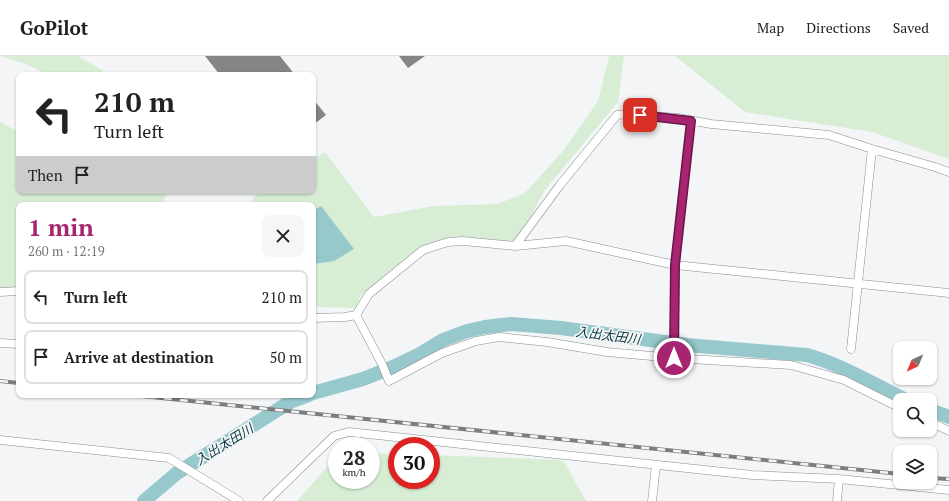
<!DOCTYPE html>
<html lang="en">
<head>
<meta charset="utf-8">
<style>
  body { margin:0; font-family:"PT Serif","Noto Sans JP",serif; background:#f6f6f6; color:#222; height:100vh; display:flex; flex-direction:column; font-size:15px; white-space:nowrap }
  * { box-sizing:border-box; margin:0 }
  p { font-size:13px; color:#767676 }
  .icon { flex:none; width:22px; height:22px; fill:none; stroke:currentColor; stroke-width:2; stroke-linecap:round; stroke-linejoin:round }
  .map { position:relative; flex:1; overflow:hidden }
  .panel { position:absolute; left:16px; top:146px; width:300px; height:196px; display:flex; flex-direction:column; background:#fff; border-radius:8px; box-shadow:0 1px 3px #0004 }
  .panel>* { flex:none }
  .top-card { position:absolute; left:16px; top:16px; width:300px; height:122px; border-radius:8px; box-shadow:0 1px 3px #0004; background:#fff; color:#222; overflow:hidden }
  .needle { width:26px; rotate:224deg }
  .tools { position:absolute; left:893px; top:285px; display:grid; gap:8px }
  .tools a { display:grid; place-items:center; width:44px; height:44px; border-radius:8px; background:#fff; box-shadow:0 1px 3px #0004; font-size:20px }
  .speed { position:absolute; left:328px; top:381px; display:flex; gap:8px; font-size:20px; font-weight:700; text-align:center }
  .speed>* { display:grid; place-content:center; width:52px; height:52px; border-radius:50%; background:#fff; box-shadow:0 1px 3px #0004; line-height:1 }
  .speed small { font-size:10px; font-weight:400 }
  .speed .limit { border:6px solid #d22; background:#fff; color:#111 }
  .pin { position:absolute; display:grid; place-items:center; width:34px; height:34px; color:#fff; margin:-17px; border-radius:8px; box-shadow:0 2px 6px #0006 }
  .me { position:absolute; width:44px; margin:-22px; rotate:0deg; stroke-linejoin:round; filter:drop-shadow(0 0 3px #0008) }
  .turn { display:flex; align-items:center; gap:14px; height:84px; padding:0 12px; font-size:18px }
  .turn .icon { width:52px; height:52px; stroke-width:2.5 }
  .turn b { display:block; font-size:28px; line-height:34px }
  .then { display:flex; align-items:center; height:38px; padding:0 12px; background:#0003; gap:8px; font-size:15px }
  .round { display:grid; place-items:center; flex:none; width:42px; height:42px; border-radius:8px; background:#f6f6f6 }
  .summary { display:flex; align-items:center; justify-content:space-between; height:68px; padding:0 12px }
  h1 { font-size:24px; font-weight:700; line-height:30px; color:#a72470 }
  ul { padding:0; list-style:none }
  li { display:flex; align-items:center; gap:12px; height:54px; margin:0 8px 6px; padding:0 4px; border:2px solid #e0e0e0; border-radius:8px }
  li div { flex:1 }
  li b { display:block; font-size:15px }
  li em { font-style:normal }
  header { display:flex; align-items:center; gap:24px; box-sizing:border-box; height:56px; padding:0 20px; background:#fff; border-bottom:1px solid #e0e0e0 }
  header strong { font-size:19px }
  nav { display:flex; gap:22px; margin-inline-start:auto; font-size:14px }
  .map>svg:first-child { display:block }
  .green { fill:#d7eed5 }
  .water { fill:#96c8cc }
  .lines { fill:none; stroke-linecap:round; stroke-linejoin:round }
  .river { stroke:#96c8cc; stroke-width:14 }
  .building { fill:#838586 }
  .minor-casing { stroke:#8a8c8d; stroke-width:9 }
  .minor { stroke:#fff; stroke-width:8 }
  .rail-casing { stroke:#7c7d7e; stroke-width:4 }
  .rail { stroke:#f4f5f7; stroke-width:2.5; stroke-dasharray:8; stroke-linecap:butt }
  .route-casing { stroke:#6d1749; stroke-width:10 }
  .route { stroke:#a72470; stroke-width:7 }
  .labels { text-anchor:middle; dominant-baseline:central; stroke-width:3.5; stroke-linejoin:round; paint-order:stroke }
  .water-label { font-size:13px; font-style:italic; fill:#07383c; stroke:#f4f5f7 }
</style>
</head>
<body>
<header>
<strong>GoPilot</strong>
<nav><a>Map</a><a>Directions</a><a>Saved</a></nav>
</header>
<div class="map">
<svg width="949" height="445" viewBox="0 0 949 445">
  <rect width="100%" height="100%" fill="#f4f5f7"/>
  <!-- green -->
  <path class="green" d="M0 0H78L102 14 106 19H48L26 8Z
    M609 0H624L618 46 545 134 518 185 448 186 416 200 360 240 356 252 313 251V149H250L255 140 263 135H313V103L325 96 374 161 434 150 497 148 525 137 563 95 598 45Z
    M675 0H949V103L872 76 745 56Z
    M0 66 19 76V135H163L167 138 162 149H19V235L0 236Z
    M371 397 397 398V424H431V399L563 404 586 445H297L337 400V424H371Z"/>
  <!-- water -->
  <path class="water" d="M321 150 354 193 334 205 313 208V155Z"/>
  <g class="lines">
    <!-- river -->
    <path class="river" d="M313 337 363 323 393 311 420 298 443 284 467 275 485 271 511 268 561 272 687 289 807 299C842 309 873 328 906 344
      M930 354 949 361
      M144 445 177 417 290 346 309 339"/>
  </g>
  <!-- building -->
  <path class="building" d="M205 0H280L295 19H220Z
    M399 0H425L408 12Z
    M313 43 326 59 313 69Z"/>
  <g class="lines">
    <defs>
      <path id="minor" d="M515 190 560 129 617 59 628 58 678 62 711 68 829 79 872 93 935 111 949 116
        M0 236 19 235
        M356 259 382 308 389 325 442 297 476 285 499 281 547 286 607 296 674 302 791 309 844 324 900 352
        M313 262 345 261 356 259 369 238 423 194 448 186 463 185 515 190 566 185 675 209 949 237
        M0 287 19 288
        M851 293 872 93
        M674 302 675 209 691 65
        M930 366 949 375
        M0 384 169 402 239 445
        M267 445 334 380 349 376 752 419 839 423 949 434
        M652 445 656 410
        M837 445 839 423"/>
    </defs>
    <!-- minor casing -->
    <use href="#minor" class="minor-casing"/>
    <!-- minor -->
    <use href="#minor" class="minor"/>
    <defs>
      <path id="rail" d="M0 325 19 327
        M132 339 900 418
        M930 422 949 423"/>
    </defs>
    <!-- rail casing -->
    <use href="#rail" class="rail-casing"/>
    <!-- rail -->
    <use href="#rail" class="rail"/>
  </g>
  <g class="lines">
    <defs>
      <path id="route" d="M640 59 691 65 675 209 674 302"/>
    </defs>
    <!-- route casing -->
    <use href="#route" class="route-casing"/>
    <!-- route -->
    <use href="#route" class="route"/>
  </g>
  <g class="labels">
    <!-- water labels -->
    <g class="water-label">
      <text transform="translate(608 279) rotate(7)">入出太田川</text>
      <text transform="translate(224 388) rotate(-32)">入出太田川</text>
    </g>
  </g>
</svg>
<div class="tools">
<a><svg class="needle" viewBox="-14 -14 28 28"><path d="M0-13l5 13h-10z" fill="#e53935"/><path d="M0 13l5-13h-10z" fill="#767676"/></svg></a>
<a><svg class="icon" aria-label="search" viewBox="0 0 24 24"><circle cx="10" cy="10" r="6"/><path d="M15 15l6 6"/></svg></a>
<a><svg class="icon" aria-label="layers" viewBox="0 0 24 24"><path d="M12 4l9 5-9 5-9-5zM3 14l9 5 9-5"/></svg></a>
</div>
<div class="speed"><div>28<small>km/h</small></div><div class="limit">30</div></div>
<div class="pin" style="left:640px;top:59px;background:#d93025"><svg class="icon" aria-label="arrive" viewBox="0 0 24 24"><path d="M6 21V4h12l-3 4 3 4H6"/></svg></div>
<svg class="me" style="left:674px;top:302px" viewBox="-20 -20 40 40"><circle r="17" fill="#a72470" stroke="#fff" stroke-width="3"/><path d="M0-11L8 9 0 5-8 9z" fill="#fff"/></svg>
<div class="top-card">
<div class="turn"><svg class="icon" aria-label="left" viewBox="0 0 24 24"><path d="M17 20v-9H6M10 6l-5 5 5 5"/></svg><div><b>210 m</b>Turn left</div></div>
<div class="then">Then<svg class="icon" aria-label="arrive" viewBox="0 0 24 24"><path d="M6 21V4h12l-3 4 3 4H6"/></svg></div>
</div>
<section class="panel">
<div class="summary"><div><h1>1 min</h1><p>260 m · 12:19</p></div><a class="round"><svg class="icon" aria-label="close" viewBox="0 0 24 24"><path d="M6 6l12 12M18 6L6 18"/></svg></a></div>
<ul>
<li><svg class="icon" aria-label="left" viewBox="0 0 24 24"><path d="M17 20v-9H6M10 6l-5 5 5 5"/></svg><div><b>Turn left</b></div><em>210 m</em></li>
<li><svg class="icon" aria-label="arrive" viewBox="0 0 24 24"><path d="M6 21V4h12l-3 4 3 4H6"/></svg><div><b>Arrive at destination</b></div><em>50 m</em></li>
</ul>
</section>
</div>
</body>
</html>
